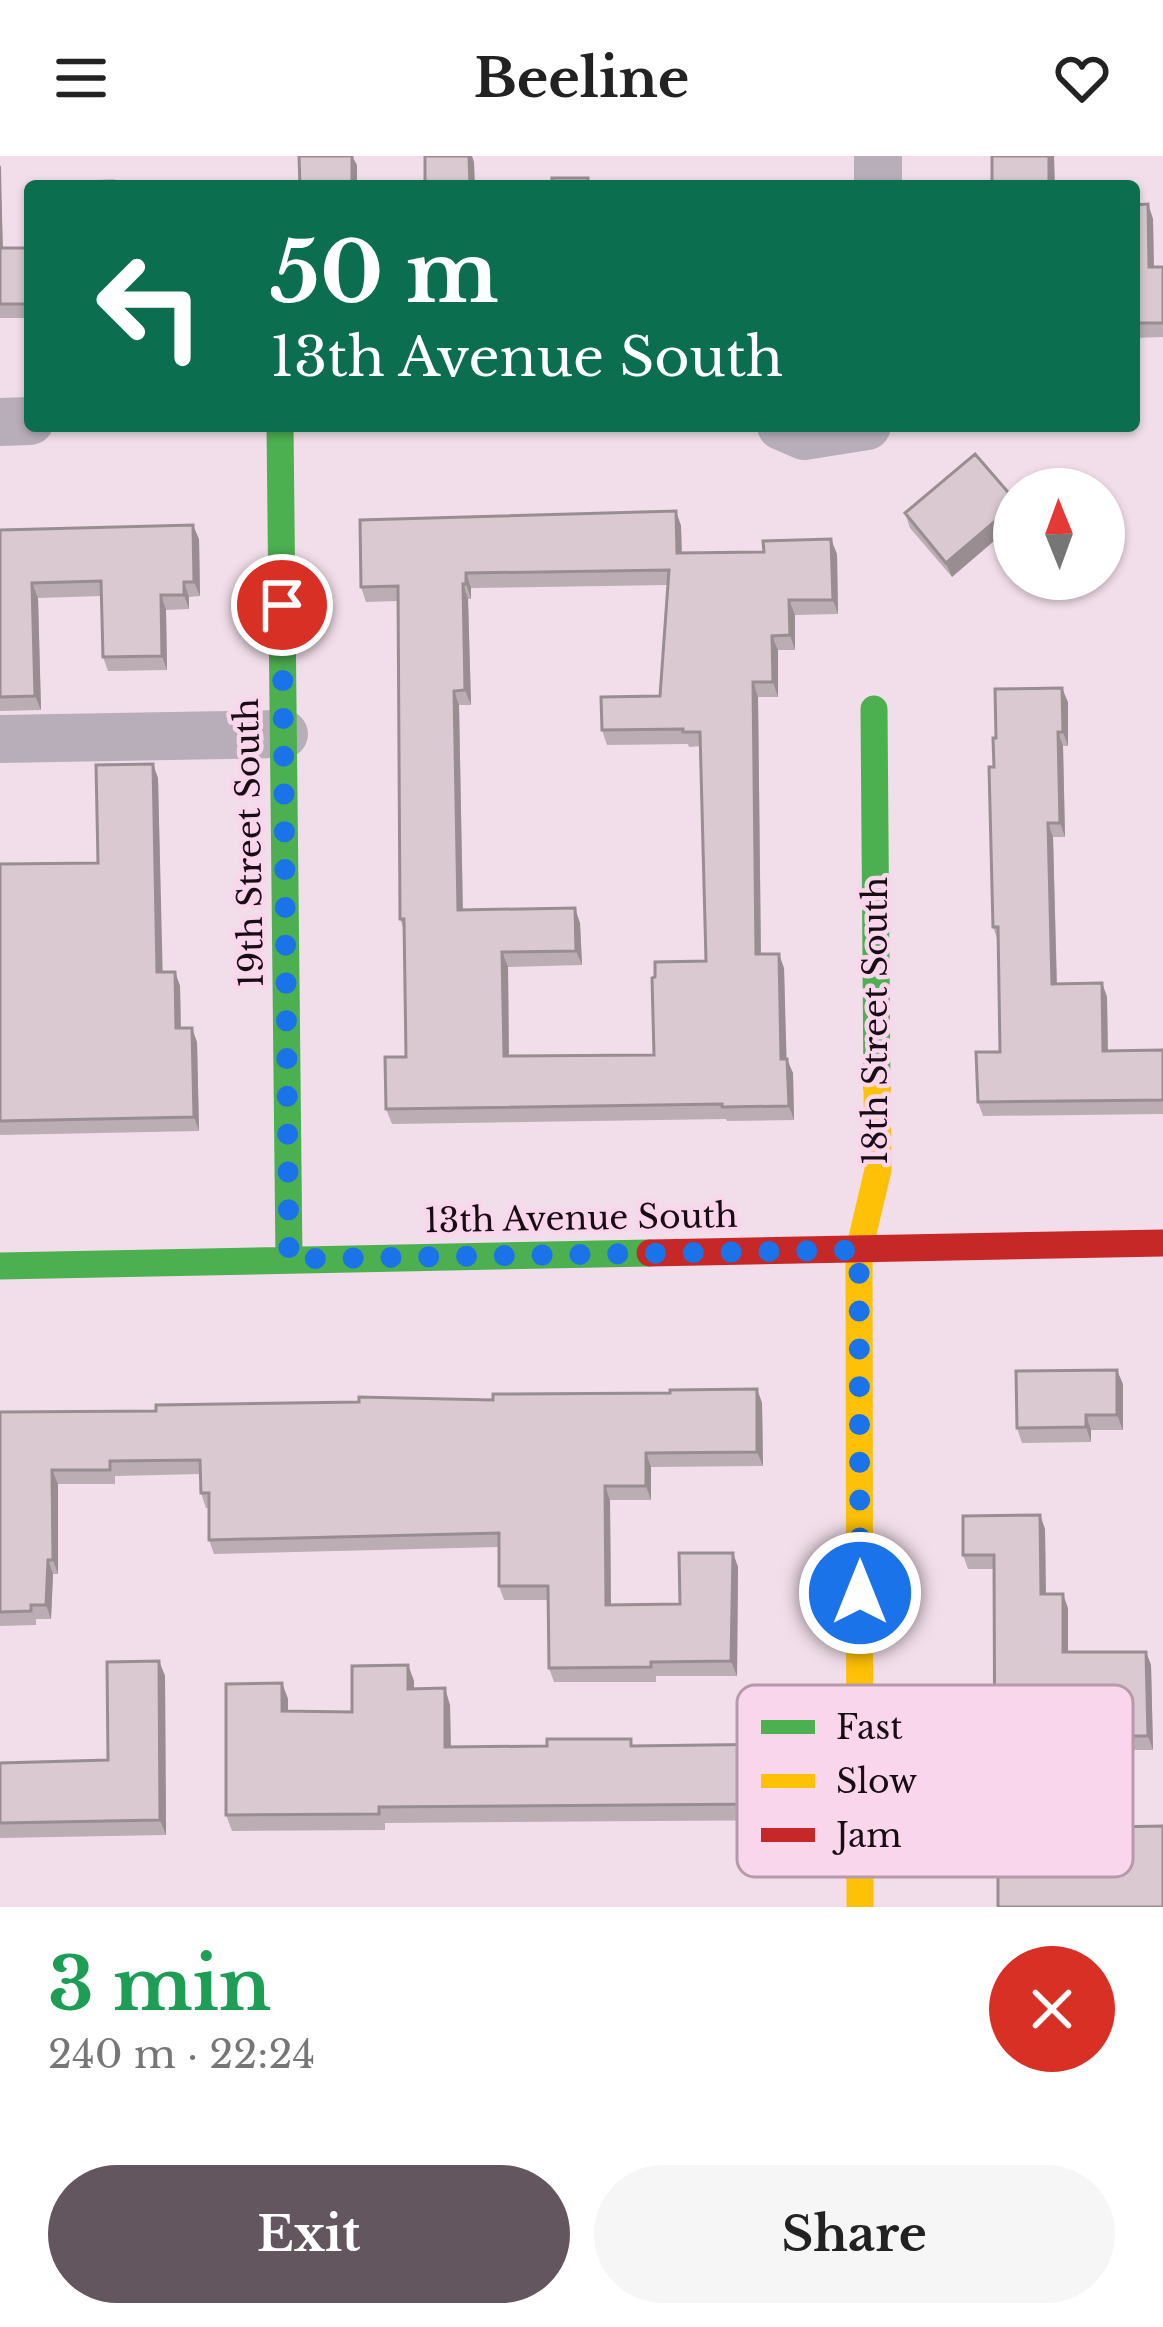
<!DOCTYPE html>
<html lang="en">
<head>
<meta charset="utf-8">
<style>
  body { margin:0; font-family:"Libre Baskerville",serif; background:#f6f6f6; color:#222; height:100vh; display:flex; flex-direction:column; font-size:45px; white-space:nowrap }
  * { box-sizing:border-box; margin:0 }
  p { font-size:39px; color:#767676 }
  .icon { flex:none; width:66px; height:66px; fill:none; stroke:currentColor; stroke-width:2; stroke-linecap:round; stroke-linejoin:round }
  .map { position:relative; height:1751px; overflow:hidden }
  .details { display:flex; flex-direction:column; background:#fff; flex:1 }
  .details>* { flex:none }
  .banner { position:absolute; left:24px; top:24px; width:1116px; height:252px; border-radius:12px; box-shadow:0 3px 9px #0004; background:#0b6e4f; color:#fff; overflow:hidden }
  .needle { width:78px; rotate:359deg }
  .tools { position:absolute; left:993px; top:312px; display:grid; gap:24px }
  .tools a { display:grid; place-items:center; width:132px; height:132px; border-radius:50%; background:#fff; box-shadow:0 3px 9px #0004; font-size:60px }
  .pin { position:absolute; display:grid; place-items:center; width:102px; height:102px; color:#fff; margin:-51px; border:6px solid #fff; border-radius:50%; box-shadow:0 3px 12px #0007 }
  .me { position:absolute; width:132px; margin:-66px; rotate:0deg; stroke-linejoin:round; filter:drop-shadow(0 0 9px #0008) }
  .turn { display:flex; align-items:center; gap:42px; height:252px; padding:0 48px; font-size:54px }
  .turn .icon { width:156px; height:156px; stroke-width:2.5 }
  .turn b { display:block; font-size:84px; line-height:102px }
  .round { display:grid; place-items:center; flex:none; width:126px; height:126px; border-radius:63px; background:#f6f6f6 }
  .head { display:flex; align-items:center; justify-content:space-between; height:204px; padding:0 48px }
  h1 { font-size:72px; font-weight:700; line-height:90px; color:#1e9e55 }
  .primary-button { display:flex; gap:24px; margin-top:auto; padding:24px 48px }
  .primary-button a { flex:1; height:138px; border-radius:72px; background:#64565f; color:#fff; font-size:48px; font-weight:700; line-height:138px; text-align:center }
  .primary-button a+a { background:#f6f6f6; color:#222 }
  header { display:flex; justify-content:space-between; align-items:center; height:156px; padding:0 48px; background:#fff; font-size:54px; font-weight:700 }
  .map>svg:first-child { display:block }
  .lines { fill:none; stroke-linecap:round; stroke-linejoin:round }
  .street { stroke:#b8aeba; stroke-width:48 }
  .fast { stroke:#4caf50; stroke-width:27 }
  .slow { stroke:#ffc107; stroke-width:27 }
  .jam { stroke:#c62828; stroke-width:27 }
  .wall { fill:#bbadb3; fill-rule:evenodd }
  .shaded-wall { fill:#998d92 }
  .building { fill:#dac9d0; stroke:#998d92; stroke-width:3; fill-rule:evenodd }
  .route { stroke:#1a73e8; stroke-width:21; stroke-dasharray:0 37.8 }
  .labels { text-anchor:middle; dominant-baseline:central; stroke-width:9; stroke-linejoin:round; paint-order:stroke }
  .street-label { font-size:33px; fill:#180d14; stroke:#fad6ec }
  .key { fill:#fad6ec; stroke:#b69aab; stroke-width:3 }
  .key-label { font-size:33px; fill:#180d14 }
</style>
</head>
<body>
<header><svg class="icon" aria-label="menu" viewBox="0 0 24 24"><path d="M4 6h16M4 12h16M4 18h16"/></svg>Beeline<svg class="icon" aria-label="heart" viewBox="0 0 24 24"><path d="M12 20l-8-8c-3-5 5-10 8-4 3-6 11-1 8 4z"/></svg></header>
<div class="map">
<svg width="1163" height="1751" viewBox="0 0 1163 1751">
  <rect width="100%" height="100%" fill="#f2deea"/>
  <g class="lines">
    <!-- street -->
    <path class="street" d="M878 0V30
      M0 266 30 265
      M781 270 804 280 867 270
      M0 583 284 578"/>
    <!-- fast -->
    <path class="fast" d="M280 270 289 1103
      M874 553 877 932
      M0 1110 650 1097"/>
    <!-- slow -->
    <path class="slow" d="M860 1751 859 1094 878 1014 877 932"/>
    <!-- jam -->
    <path class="jam" d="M650 1097 1163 1087"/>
  </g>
  <!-- wall -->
  <path class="wall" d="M0 9 3 92H30V162H0Z
    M1148 48 1153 63 1154 111H1163V181L1134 182V49Z
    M1014 343 952 421 910 372 905 357Z
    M676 355 681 370 682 397 837 398 838 458 795 459V494H778V541H758L761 798 784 812 786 903 793 917 794 964 727 965 726 963 392 968 386 953 406 901 404 774 400 763 398 445 366 446 361 431ZM668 429 660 540 602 574 607 589 688 588 689 591 701 590 706 805 654 899 509 900 508 811 582 809 580 767 463 754 459 549H471L468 443H471V432Z
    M0 374 199 383 200 440 189 441V453L166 454 167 514 108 515 103 501 101 440 38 442 41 554 0 555Z
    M1068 546V590H1063L1065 681H1053L1057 828 1102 827 1107 841 1108 895 1163 894V958L983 960 978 946 1000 896 998 785 993 771 994 611 996 582Z
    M158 622 162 816H175L180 830 181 872 197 886 199 975 0 979V708L98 707Z
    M1123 1228V1274H1091V1286L1022 1287 1017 1272Z
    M757 1233 762 1247 763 1310 651 1311V1344H610L611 1449 680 1448 733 1397 738 1411 737 1520H656V1526H554L549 1512V1444H504L499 1430V1391L214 1398 209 1384V1352H206L201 1337 200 1318 115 1320V1328H58V1418H53L51 1463H36V1469L0 1470V1256L156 1255Z
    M1040 1359 1045 1373 1046 1438 1068 1452V1496H1146L1151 1509 1153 1594H1064V1672L1163 1751 998 1670 995 1662 994 1413H968L963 1399Z
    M159 1505 165 1520 166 1679 0 1682V1607L108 1604Z
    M408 1509 414 1525V1533L450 1549 451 1591 776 1588 782 1605V1664L385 1667V1674L232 1675 226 1659 282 1527 288 1543V1555L352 1556Z"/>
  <!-- shaded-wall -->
  <path class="shaded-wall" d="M352 0 357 9V30H352Z
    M469 0H472L474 6 475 30H470Z
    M1049 0H1054L1055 30H1049Z
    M0 9 1 11 3 106 0 98Z
    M1148 48 1153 63 1154 126 1149 111Z
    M1014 349V368L952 421 946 407Z
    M676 355 681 370 682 412 677 397Z
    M193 369 199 383 200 440 194 426Z
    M831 383 837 398 838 458 833 444Z
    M466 417 471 432V443L466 428Z
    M184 426 189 441V453L184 439Z
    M32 427 38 442 41 554 35 540Z
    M463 428 468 443 471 549 465 534Z
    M161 439 166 454 167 514 162 500Z
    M789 444 795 459V494L790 479Z
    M772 480 778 494V541L773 526Z
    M753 526 758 541 761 813 756 798Z
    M1062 532 1068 546V590L1063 576Z
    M454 535 459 549 463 769 458 754Z
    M1058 576 1063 590 1065 681 1060 667Z
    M153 608 158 622 163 830 157 816Z
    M1048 667 1053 681 1057 842 1052 828Z
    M575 752 580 767 582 809 576 795Z
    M502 796 508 811 509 915 504 900Z
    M779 798 784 812 787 918 781 903Z
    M175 816 180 830 181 886 176 872Z
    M1102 827 1107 841 1108 910 1103 895Z
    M192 872 197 886 199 975 194 961Z
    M787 903 793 917 794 964 789 950Z
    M1117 1214 1123 1228V1274L1117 1259Z
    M757 1233 762 1247 763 1310 757 1296Z
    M1086 1259 1091 1274V1286L1086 1271Z
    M646 1297 651 1311V1344L646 1330Z
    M52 1314 58 1328V1418L53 1404Z
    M605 1330 610 1344 611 1463 606 1449Z
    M1040 1359 1045 1373 1046 1452 1041 1438Z
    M733 1397 738 1411 737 1520 731 1505Z
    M48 1404 53 1418 51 1463 46 1449Z
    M1063 1438 1068 1452V1510L1063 1496Z
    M1146 1496 1151 1509 1153 1594 1148 1580Z
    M159 1505 165 1520 166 1679 160 1664Z
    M408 1509 414 1525V1549L408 1533Z
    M282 1527 288 1543V1571L282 1555Z
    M445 1532 450 1549 451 1607 445 1591Z
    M1059 1580 1064 1594V1685L1059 1672Z
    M776 1588 782 1605V1664L776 1648Z"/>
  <!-- building -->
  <path class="building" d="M299 0H352V30H300Z
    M425 0H469L470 30H425Z
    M992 0H1049V30H992Z
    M552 22H588V30H552Z
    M113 25V30H77V26Z
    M1148 48 1149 111H1163V167H1134V49Z
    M0 92H30V148H0Z
    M975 298 1014 343V349L946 407 905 357Z
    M676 355 677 397 764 396 763 385 831 383 833 444H789L790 479 772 480 773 526H753L756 798H779L781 903H787L789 950 722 951V948L386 953 385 901H406L404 763H400L398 430 361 431 360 364ZM669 414 660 540 601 541 602 574 683 573V576H700L706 805 655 806V821L652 822 654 899 504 900 502 796 576 795 575 752 458 754 454 535 465 534 463 428H466V417Z
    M193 369 194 426H184V439H161L162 500 103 501 101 425 32 427 35 540 0 541V374Z
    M1062 532 1063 576H1058L1060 667H1048L1052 828 1102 827 1103 895 1163 894V944L978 946 976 896H1000L998 771H993L989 611H994L993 582H996L995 533Z
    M153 608 157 816H175L176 872H192L194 961 0 965V708L98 707 96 609Z
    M1117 1214V1259H1086V1271L1017 1272 1016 1215Z
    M757 1233V1296L646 1297V1330H605L606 1449 680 1448 679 1397H733L731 1505 651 1506V1511L549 1512 548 1430H499V1377L209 1384V1337H201L200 1304 110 1305V1314H52L53 1404H48L46 1449H31V1455L0 1456V1256L156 1255V1249L359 1246V1241L493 1244V1238L670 1237V1234Z
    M1040 1359 1041 1438H1063V1496H1146L1148 1580H1059V1672L1163 1670V1751H998V1662H995L994 1399H963V1360Z
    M159 1505 160 1664 0 1667V1607L108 1604 107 1506Z
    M408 1509V1533L445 1532V1591L547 1590V1583H631V1590L776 1588V1648L379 1651V1658L226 1659V1528L282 1527V1555L352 1556V1510Z"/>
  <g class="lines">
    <!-- route -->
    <path class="route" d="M282 449 289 1103 859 1094 860 1437"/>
  </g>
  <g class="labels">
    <!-- street labels -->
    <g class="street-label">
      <text transform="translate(249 687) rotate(-91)">19th Street South</text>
      <text transform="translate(875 865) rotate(-90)">18th Street South</text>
      <text transform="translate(581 1062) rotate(-1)">13th Avenue South</text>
    </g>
  </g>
  <!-- legend -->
  <rect x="737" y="1529" width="396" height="192" rx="18" class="key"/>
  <rect x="761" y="1564" width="54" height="14" fill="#4caf50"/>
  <rect x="761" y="1618" width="54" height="14" fill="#ffc107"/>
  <rect x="761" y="1672" width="54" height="14" fill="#c62828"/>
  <g class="key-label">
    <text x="836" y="1583">Fast</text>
    <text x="836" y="1637">Slow</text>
    <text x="836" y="1691">Jam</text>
  </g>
</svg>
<div class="tools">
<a><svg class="needle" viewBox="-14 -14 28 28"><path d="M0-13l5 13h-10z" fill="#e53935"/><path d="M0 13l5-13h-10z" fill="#767676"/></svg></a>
</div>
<div class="pin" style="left:282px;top:449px;background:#d93025"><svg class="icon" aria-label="arrive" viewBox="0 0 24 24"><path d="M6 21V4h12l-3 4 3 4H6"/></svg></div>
<svg class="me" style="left:860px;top:1437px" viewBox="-20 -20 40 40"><circle r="17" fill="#1a73e8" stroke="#fff" stroke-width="3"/><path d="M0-11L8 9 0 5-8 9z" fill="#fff"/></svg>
<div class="banner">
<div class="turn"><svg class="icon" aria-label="left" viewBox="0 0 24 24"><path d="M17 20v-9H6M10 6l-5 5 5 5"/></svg><div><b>50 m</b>13th Avenue South</div></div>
</div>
</div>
<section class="details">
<div class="head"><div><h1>3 min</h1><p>240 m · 22:24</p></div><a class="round" style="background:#d93025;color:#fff"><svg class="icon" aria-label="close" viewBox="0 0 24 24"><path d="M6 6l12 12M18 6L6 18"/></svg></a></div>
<div class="primary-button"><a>Exit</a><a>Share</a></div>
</section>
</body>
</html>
